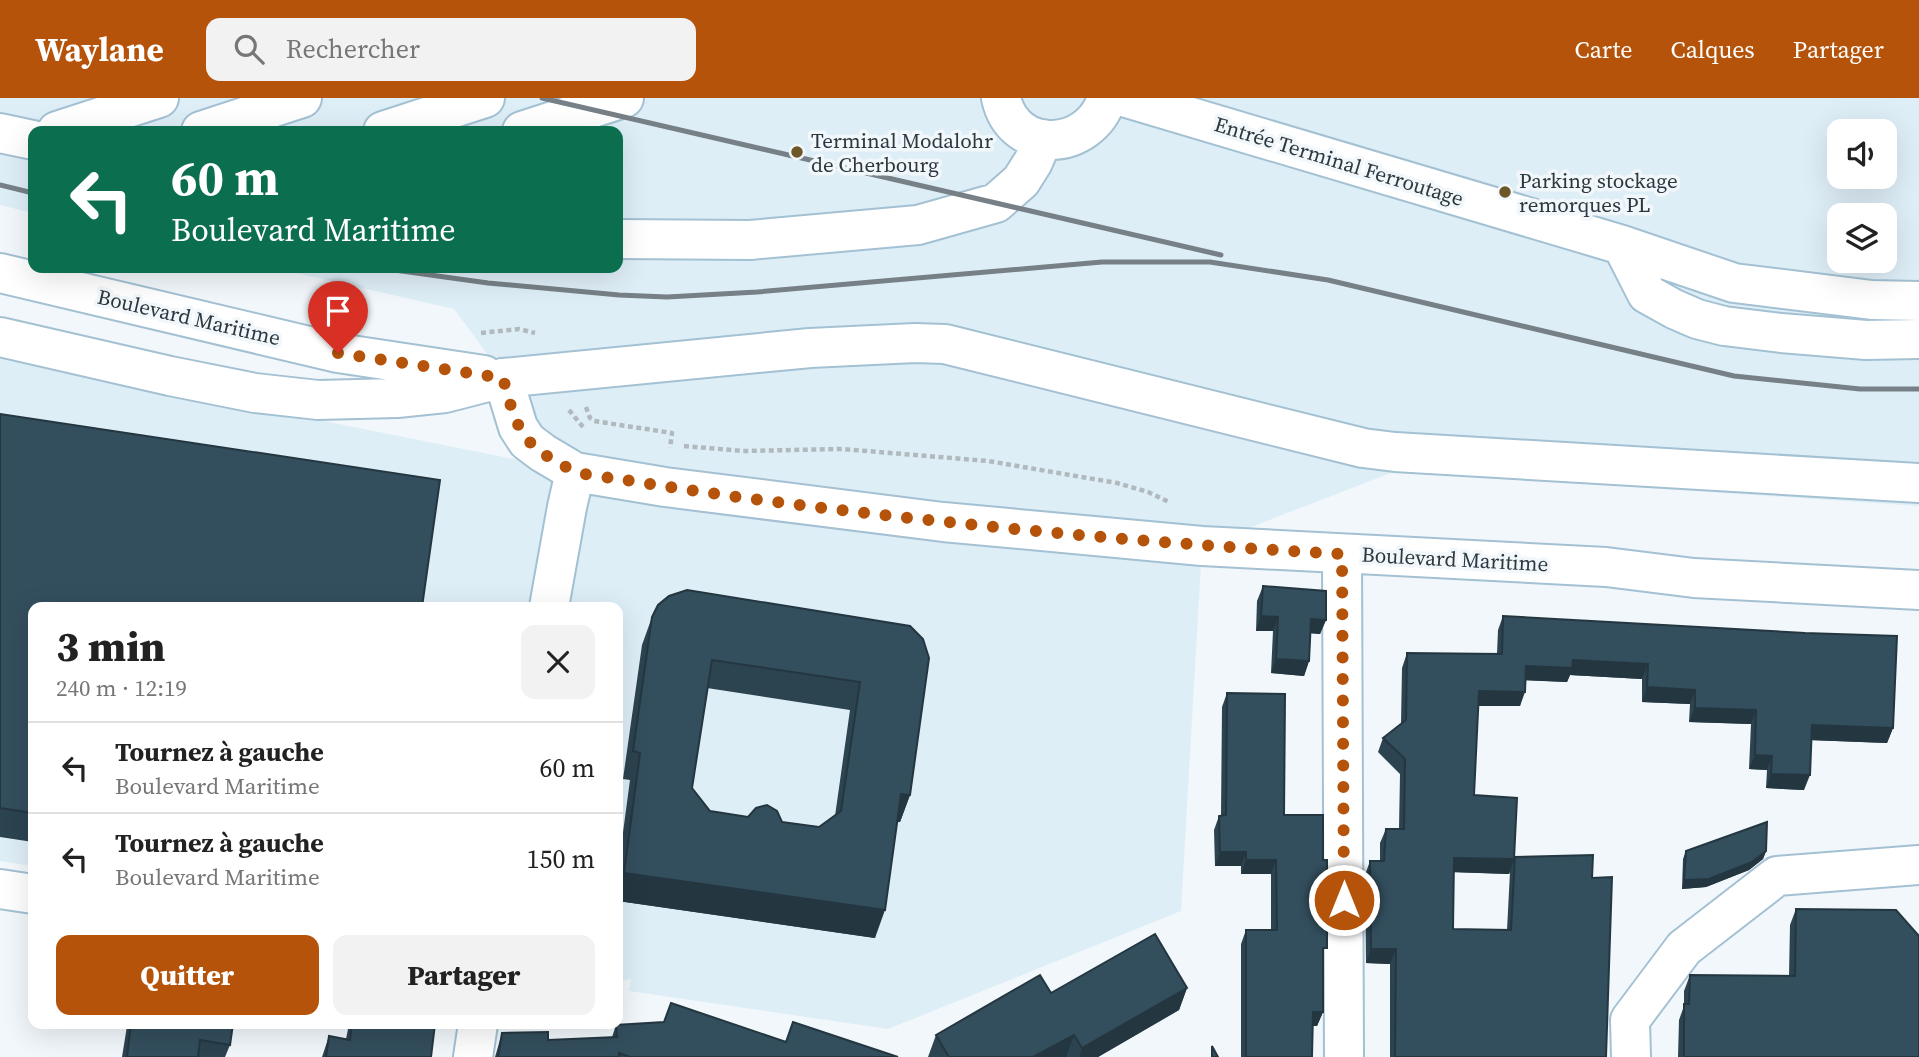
<!DOCTYPE html>
<html lang="fr">
<head>
<meta charset="utf-8">
<style>
  body { margin:0; font-family:"Source Serif 4",serif; background:#f2f2f2; color:#222; height:100vh; display:flex; flex-direction:column; font-size:26px; white-space:nowrap }
  * { box-sizing:border-box; margin:0 }
  p { font-size:23px; color:#767676 }
  .icon { flex:none; width:38px; height:38px; fill:none; stroke:currentColor; stroke-width:2; stroke-linecap:round; stroke-linejoin:round }
  .map { position:relative; flex:1; overflow:hidden }
  .sheet { position:absolute; left:28px; top:504px; width:595px; height:427px; display:flex; flex-direction:column; background:#fff; border-radius:14px; box-shadow:0 7px 28px #0002 }
  .sheet>* { flex:none }
  .guide { position:absolute; left:28px; top:28px; width:595px; height:147px; border-radius:14px; box-shadow:0 7px 28px #0002; background:#0b6e4f; color:#fff; overflow:hidden }
  .buttons { position:absolute; left:1827px; top:21px; display:grid; gap:14px }
  .buttons a { display:grid; place-items:center; width:70px; height:70px; border-radius:14px; background:#fff; box-shadow:0 7px 28px #0002; font-size:35px }
  .pin { position:absolute; display:grid; place-items:center; width:60px; height:60px; color:#fff; margin:-72px -30px; border-radius:50% 50% 50% 0; rotate:-45deg; box-shadow:0 0 7px #0007 }
  .pin .icon { rotate:45deg }
  .me { position:absolute; width:77px; margin:-38px; rotate:0deg; stroke-linejoin:round; filter:drop-shadow(0 0 5px #0008) }
  .turn { display:flex; align-items:center; gap:24px; height:147px; padding:0 28px; font-size:32px }
  .turn .icon { width:91px; height:91px; stroke-width:2.5 }
  .turn b { display:block; font-size:49px; line-height:60px }
  .round { display:grid; place-items:center; flex:none; width:74px; height:74px; border-radius:14px; background:#f2f2f2 }
  .overview { display:flex; align-items:center; justify-content:space-between; height:119px; padding:0 28px }
  h1 { font-size:42px; font-weight:800; line-height:52px }
  .action { display:flex; gap:14px; margin-top:auto; padding:14px 28px }
  .action a { flex:1; height:80px; border-radius:14px; background:#b45309; color:#fff; font-size:28px; font-weight:800; line-height:80px; text-align:center }
  .action a+a { background:#f2f2f2; color:#222 }
  ul { padding:0; list-style:none }
  li { display:flex; align-items:center; gap:21px; height:91px; padding:0 28px; border-top:2px solid #e0e0e0 }
  li div { flex:1 }
  li b { display:block; font-size:26px }
  li em { font-style:normal }
  header { display:flex; align-items:center; gap:42px; box-sizing:border-box; height:98px; padding:0 35px; background:#b45309; color:#fff }
  header strong { font-size:33px }
  nav { display:flex; gap:38px; margin-inline-start:auto; font-size:24px }
  .search { width:490px; height:63px; background:#f2f2f2; display:flex; align-items:center; gap:18px; box-sizing:border-box; padding:0 24px; border-radius:14px; color:#767676; font-size:26px }
  .map>svg:first-child { display:block }
  .built { fill:#deeef7; fill-rule:evenodd }
  .lines { fill:none; stroke-linecap:round; stroke-linejoin:round }
  .minor-casing { stroke:#a3c1d3; stroke-width:42 }
  .major-casing { stroke:#a3c1d3; stroke-width:42 }
  .path { stroke:#b1b9be; stroke-width:4.5; stroke-dasharray:5 3.5; stroke-linecap:butt }
  .minor { stroke:#fff; stroke-width:38 }
  .major { stroke:#fff; stroke-width:38 }
  .rail { stroke:#768086; stroke-width:5 }
  .wall { fill:#2c4350; fill-rule:evenodd }
  .shaded-wall { fill:#243741 }
  .building { fill:#334e5d; stroke:#243741; stroke-width:2; fill-rule:evenodd }
  .route { stroke:#b45309; stroke-width:12; stroke-dasharray:0 21.6 }
  .poi-dot { fill:#6d5726; stroke:#f1f7fb; stroke-width:2.5 }
  .labels { text-anchor:middle; dominant-baseline:central; stroke-width:7; stroke-linejoin:round; paint-order:stroke }
  .poi-label { font-size:21px; fill:#2c383f; stroke:#f1f7fb; text-anchor:start }
  .street-label { font-size:21px; fill:#2c383f; stroke:#f1f7fb }
</style>
</head>
<body>
<header>
<strong>Waylane</strong>
<div class="search"><svg class="icon" aria-label="search" viewBox="0 0 24 24"><circle cx="10" cy="10" r="6"/><path d="M15 15l6 6"/></svg>Rechercher</div>
<nav><a>Carte</a><a>Calques</a><a>Partager</a></nav>
</header>
<div class="map">
<svg width="1919" height="959" viewBox="0 0 1919 959">
  <rect width="100%" height="100%" fill="#f1f7fb"/>
  <!-- built -->
  <path class="built" d="M0 0H1919V408L1396 373 1202 448 1181 813 888 931 629 893 631 881 618 883V509H33V768L0 763V258L574 373 454 211 274 170H618V33H33V115L0 107ZM1839 33H1885V79H1839ZM1839 117H1885V163H1839Z"/>
  <g class="lines">
    <defs>
      <path id="minor" d="M1001 0C1014 58 1090 54 1107 0
        M1127 0 1622 147 1734 185 1872 202 1919 203
        M57 33 159 0
        M201 33 302 0
        M383 33 485 0
        M522 33 624 0
        M0 35 33 42
        M618 141 750 142 918 127 996 105 1021 83 1033 64 1043 41
        M1622 147 1647 196 1674 211 1697 221 1724 228 1781 235 1866 242 1919 241
        M503 280 518 329 527 343 543 355 575 374 665 389 943 424 1202 448 1606 469 1694 480 1919 492
        M1342 456 1344 959
        M549 509 567 409 575 374
        M0 791 33 796
        M473 959 478 926
        M1631 959 1630 922 1684 850 1777 778 1919 767"/>
      <path id="major" d="M0 175 338 255 484 277
        M0 239 170 278 255 295 318 302 397 300 445 295 503 280 810 250 915 245 945 246 1363 350 1395 354 1919 385"/>
    </defs>
    <!-- minor casing -->
    <use href="#minor" class="minor-casing"/>
    <!-- major casing -->
    <use href="#major" class="major-casing"/>
    <!-- path -->
    <path class="path" d="M481 235 519 231 535 235
      M586 309 590 320 594 323 672 335 670 350
      M569 312 583 329
      M684 348 743 353 842 351 988 363 1117 385 1148 394 1169 404"/>
    <!-- minor -->
    <use href="#minor" class="minor"/>
    <!-- major -->
    <use href="#major" class="major"/>
    <!-- rail -->
    <path class="rail" d="M542 0 1221 157
      M0 87 33 95
      M380 170 488 185 619 197 667 199 757 194 1102 164H1210L1328 182 1734 278 1860 291H1919"/>
  </g>
  <!-- wall -->
  <path class="wall" d="M0 316 33 509V744L0 739Z
    M1263 488 1326 522 1320 536 1311 535 1309 563 1304 578 1271 575 1273 533H1256L1257 503Z
    M1503 518 1893 630 1887 645 1811 642 1804 692 1766 690 1767 672 1749 671 1751 626 1689 624 1690 606 1642 604V581L1570 577 1567 584 1525 582 1520 608H1478L1474 697 1514 761 1592 780 1606 959H1390V866L1366 865 1365 777 1370 763H1380V745L1386 731H1399L1400 676 1378 654 1383 640 1401 626 1402 570 1407 555 1497 556 1498 532ZM1454 774 1509 776 1510 774 1507 832 1453 831Z
    M652 519 910 528V697L900 724H897L875 840 618 803V772L630 682 623 681 642 547ZM707 590 850 612 835 718 819 729 710 713 692 690Z
    M1227 595 1284 717 1323 861V914L1317 928H1313L1312 959H1241V846L1246 832H1271V776H1241V768H1215L1214 732 1219 718H1221L1222 609Z
    M1686 753H1766L1763 761 1749 772 1706 789 1682 791 1683 761Z
    M1796 811 1919 959H1678L1679 922 1684 908V893L1690 877 1789 878 1790 827Z
    M1187 890 1179 912 1098 959H928L936 937 1051 895Z
    M111 926H233L230 947 225 959H122L127 928Z
    M349 926H435L431 959H322L329 938 346 941Z
    M616 927 786 944 898 959H495L502 935 548 942 612 939Z"/>
  <!-- shaded-wall -->
  <path class="shaded-wall" d="M1261 518 1278 519 1273 533H1256Z
    M1311 521 1326 522 1320 536 1306 535Z
    M1276 561 1309 563 1304 578 1271 575Z
    M1573 562 1648 566 1642 581 1570 577 1567 584 1521 582 1526 568Z
    M1647 589 1695 592 1690 606 1642 604Z
    M1479 593 1525 594 1520 608H1473Z
    M1695 610 1756 612 1751 626 1689 624Z
    M1812 627 1893 630 1887 645 1807 642Z
    M1755 657 1772 658 1767 672 1749 671Z
    M1771 676 1810 677 1804 692 1766 690Z
    M901 696 910 697 900 724 891 723Z
    M1766 753 1763 761 1749 772 1706 789 1682 791 1684 782Z
    M1220 754H1246L1241 768H1215Z
    M1454 760 1514 761 1509 776 1448 774Z
    M1246 762H1276L1271 776H1241Z
    M624 775 885 812 875 840 618 803V791Z
    M1371 851H1396L1390 866 1366 865Z
    M1187 890 1179 912 1098 959H1079L1082 950Z
    M1313 914H1323L1317 928H1308Z
    M111 926H127V928Z
    M1074 937 1066 959H1033Z"/>
  <!-- building -->
  <path class="building" d="M0 316 440 382 422 509H33V715L0 710Z
    M1263 488 1326 493V522L1311 521 1309 563 1276 561 1278 519 1261 518Z
    M687 492 910 528 923 541 929 560 910 697 901 696 885 812 624 775 640 655 633 653 652 519 658 507 669 498ZM712 562 860 584 841 713 819 729 782 724 777 713 767 707 756 710 748 719 710 713 692 690Z
    M1503 518 1805 535 1897 538 1893 630 1812 627 1810 677 1771 676 1772 658 1755 657 1756 612 1695 610V592L1647 589 1648 566 1573 562 1572 570 1526 568 1525 594 1479 593 1474 697 1517 700 1514 761 1454 760 1453 831 1511 832 1515 759 1593 757 1592 780 1612 779 1606 959H1395L1396 851H1371L1370 763H1384L1386 731H1404L1405 661 1383 640 1406 622 1407 555 1502 556Z
    M1227 595 1285 596 1284 717H1323V762H1327V850H1323V914H1313L1312 959H1246V832H1277L1276 762H1246V754H1220L1219 718 1226 717Z
    M1767 724 1766 753 1752 764 1709 781 1684 782 1686 753Z
    M1796 811 1896 812 1919 838V959H1684V906H1689L1690 877 1795 878Z
    M1155 836 1187 890 1082 950 1074 937 1033 959H949L936 937 1040 877 1051 895Z
    M671 905 786 944 793 924 898 959H630L619 955V959H498L502 935 548 934V942L617 939 616 927 664 924Z
    M131 926H233L230 947 200 942 198 959H127Z
    M352 926H435L431 959H326L329 938 350 942Z
    M1212 948 1218 959H1212Z"/>
  <g class="lines">
    <!-- route -->
    <path class="route" d="M338 255 503 280C517 332 521 347 572 372 586 378 604 379 619 381 661 388 703 394 745 400 943 426 1142 445 1342 456L1344 802"/>
  </g>
  <!-- markers -->
  <g class="poi-dot">
    <circle cx="797" cy="54" r="7"/>
    <circle cx="1505" cy="94" r="7"/>
  </g>
  <g class="labels">
    <!-- poi labels -->
    <g class="poi-label">
      <text x="811" y="42">Terminal Modalohr<tspan x="811" dy="24">de Cherbourg</tspan></text>
      <text x="1519" y="82">Parking stockage<tspan x="1519" dy="24">remorques PL</tspan></text>
    </g>
    <!-- street labels -->
    <g class="street-label">
      <text transform="translate(1339 63) rotate(17)">Entrée Terminal Ferroutage</text>
      <text transform="translate(189 219) rotate(13)">Boulevard Maritime</text>
      <text transform="translate(1455 461) rotate(3)">Boulevard Maritime</text>
    </g>
  </g>
</svg>
<div class="buttons">
<a><svg class="icon" aria-label="sound" viewBox="0 0 24 24"><path d="M4 9h4l5-4v14l-5-4H4zM17 9q2 3 0 6"/></svg></a>
<a><svg class="icon" aria-label="layers" viewBox="0 0 24 24"><path d="M12 4l9 5-9 5-9-5zM3 14l9 5 9-5"/></svg></a>
</div>
<div class="pin" style="left:338px;top:255px;background:#d93025"><svg class="icon" aria-label="arrive" viewBox="0 0 24 24"><path d="M6 21V4h12l-3 4 3 4H6"/></svg></div>
<svg class="me" style="left:1344px;top:802px" viewBox="-20 -20 40 40"><circle r="17" fill="#b45309" stroke="#fff" stroke-width="3"/><path d="M0-11L8 9 0 5-8 9z" fill="#fff"/></svg>
<div class="guide">
<div class="turn"><svg class="icon" aria-label="left" viewBox="0 0 24 24"><path d="M17 20v-9H6M10 6l-5 5 5 5"/></svg><div><b>60 m</b>Boulevard Maritime</div></div>
</div>
<section class="sheet">
<div class="overview"><div><h1>3 min</h1><p>240 m · 12:19</p></div><a class="round"><svg class="icon" aria-label="close" viewBox="0 0 24 24"><path d="M6 6l12 12M18 6L6 18"/></svg></a></div>
<ul>
<li><svg class="icon" aria-label="left" viewBox="0 0 24 24"><path d="M17 20v-9H6M10 6l-5 5 5 5"/></svg><div><b>Tournez à gauche</b><p>Boulevard Maritime</p></div><em>60 m</em></li>
<li><svg class="icon" aria-label="left" viewBox="0 0 24 24"><path d="M17 20v-9H6M10 6l-5 5 5 5"/></svg><div><b>Tournez à gauche</b><p>Boulevard Maritime</p></div><em>150 m</em></li>
</ul>
<div class="action"><a>Quitter</a><a>Partager</a></div>
</section>
</div>
</body>
</html>
